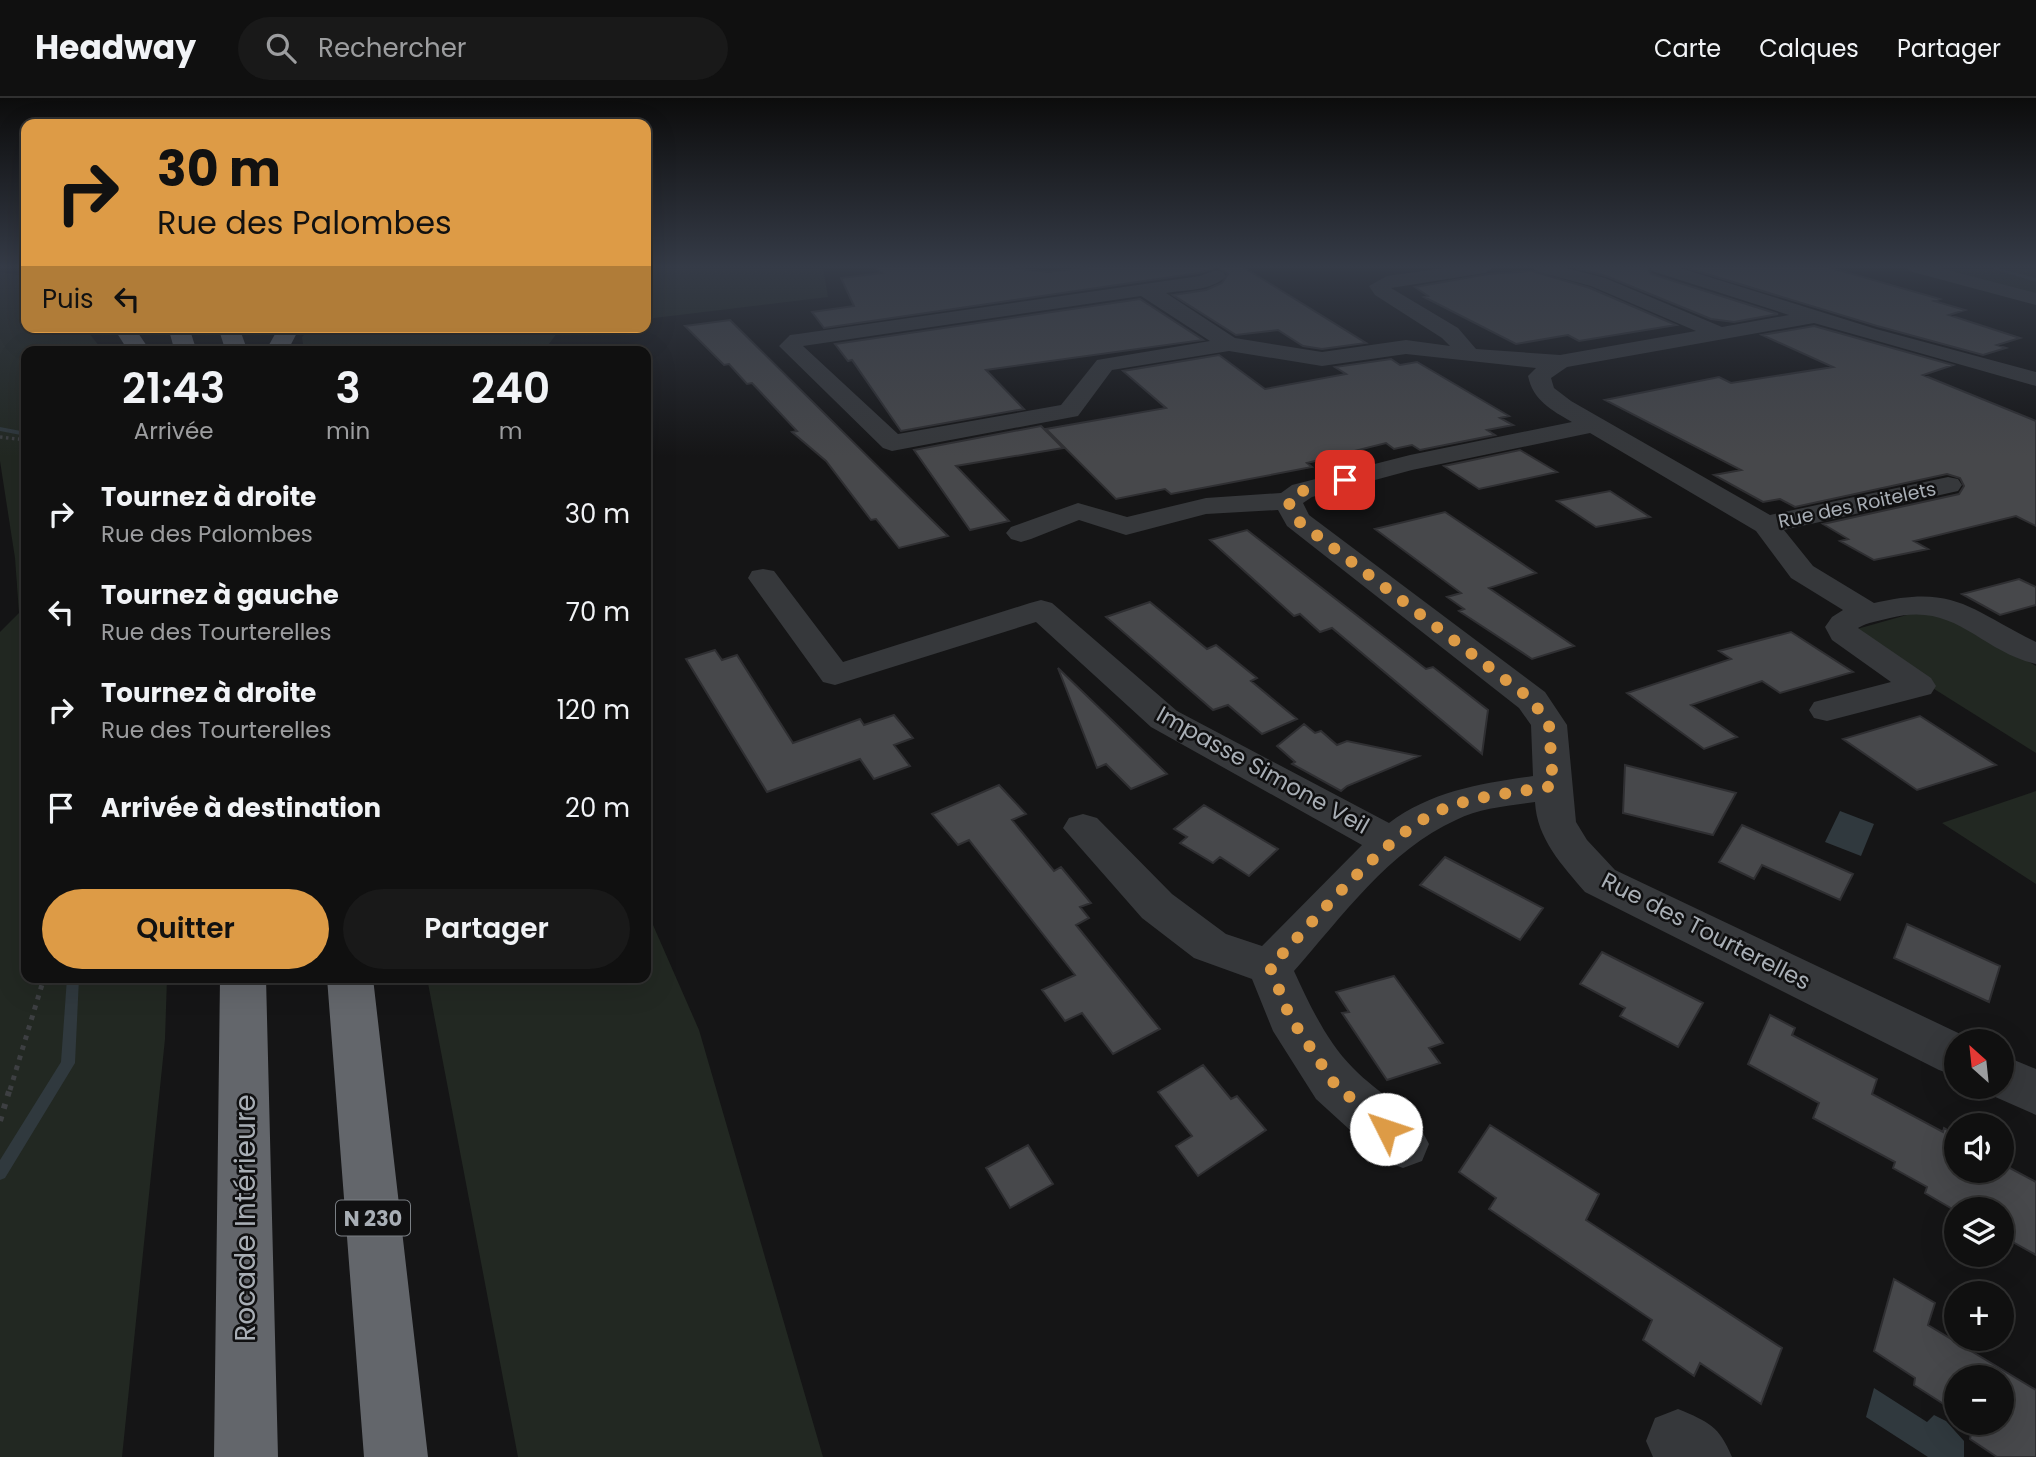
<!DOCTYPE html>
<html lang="fr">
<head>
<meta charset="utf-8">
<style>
  body { margin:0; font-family:Poppins,sans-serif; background:#191919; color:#f1f3f6; height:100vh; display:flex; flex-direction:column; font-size:26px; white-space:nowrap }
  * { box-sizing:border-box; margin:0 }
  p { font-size:23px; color:#9c9d9f }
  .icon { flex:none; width:38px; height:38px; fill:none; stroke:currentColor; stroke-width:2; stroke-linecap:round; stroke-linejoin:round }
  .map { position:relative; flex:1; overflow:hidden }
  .side { position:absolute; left:21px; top:248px; width:630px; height:637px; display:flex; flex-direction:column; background:#101010; border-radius:14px; box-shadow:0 7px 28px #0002,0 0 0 2px #303030 }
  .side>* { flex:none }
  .guide { position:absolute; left:21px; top:21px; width:630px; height:214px; border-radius:14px; box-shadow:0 7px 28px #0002,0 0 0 2px #303030; background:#dd9b46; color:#111; overflow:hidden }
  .needle { width:46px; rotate:333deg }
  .tools { position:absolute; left:1944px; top:931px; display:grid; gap:14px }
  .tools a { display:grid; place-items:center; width:70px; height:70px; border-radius:50%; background:#101010; box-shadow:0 7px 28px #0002,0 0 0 2px #303030; font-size:35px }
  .pin { position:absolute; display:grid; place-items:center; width:60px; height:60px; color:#fff; margin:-30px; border-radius:14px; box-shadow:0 4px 10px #0006 }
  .me { position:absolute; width:77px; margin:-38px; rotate:311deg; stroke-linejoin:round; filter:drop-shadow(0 0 5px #0008) }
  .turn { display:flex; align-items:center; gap:24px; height:147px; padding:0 21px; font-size:32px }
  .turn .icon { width:91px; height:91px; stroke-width:2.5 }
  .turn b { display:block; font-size:49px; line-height:60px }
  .then { display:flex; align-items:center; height:66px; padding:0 21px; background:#0003; gap:14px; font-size:26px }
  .eta { display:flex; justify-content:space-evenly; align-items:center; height:119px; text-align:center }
  .eta b { font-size:42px; font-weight:600; line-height:49px }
  .primary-button { display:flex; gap:14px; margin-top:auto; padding:14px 21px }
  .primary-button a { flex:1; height:80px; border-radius:42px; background:#dd9b46; color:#111; font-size:28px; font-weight:600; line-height:80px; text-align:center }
  .primary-button a+a { background:#191919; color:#f1f3f6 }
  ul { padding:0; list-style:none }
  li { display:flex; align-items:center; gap:21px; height:98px; padding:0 21px }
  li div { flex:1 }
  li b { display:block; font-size:26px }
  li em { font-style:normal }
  header { display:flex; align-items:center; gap:42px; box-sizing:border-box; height:98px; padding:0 35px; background:#101010; border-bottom:2px solid #303030 }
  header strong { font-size:33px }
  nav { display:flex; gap:38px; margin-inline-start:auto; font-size:24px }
  .search { width:490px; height:63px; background:#191919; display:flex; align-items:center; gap:18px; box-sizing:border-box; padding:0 24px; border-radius:38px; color:#9c9d9f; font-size:26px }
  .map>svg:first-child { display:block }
  .green { fill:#222822 }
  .water { fill:#30393e }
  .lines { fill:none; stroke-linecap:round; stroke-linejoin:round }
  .stream { fill:#30393e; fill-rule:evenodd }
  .building { fill:#47484b; stroke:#2f2f32; stroke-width:2 }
  .path-far2 { stroke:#3d3f42; stroke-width:3.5; stroke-dasharray:2.5 3.5; stroke-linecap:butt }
  .path-far1 { stroke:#3d3f42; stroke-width:5; stroke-dasharray:4.5 6; stroke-linecap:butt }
  .path { stroke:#3d3f42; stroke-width:6; stroke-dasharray:5 8; stroke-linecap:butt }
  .minor { fill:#36383b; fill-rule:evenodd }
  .highway { fill:#63666b; fill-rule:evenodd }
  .route { stroke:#dd9b46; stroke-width:12; stroke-dasharray:0 21.6 }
  .labels { text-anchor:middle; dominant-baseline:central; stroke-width:5; stroke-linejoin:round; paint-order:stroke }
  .far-street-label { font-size:19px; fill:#a8aeb5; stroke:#101011 }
  .shield { fill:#101011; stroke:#7a7f84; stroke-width:2 }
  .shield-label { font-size:21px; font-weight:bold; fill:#a8aeb5 }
  .street-label { font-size:23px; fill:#a8aeb5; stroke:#101011 }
  .near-street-label { font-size:28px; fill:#a8aeb5; stroke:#101011 }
</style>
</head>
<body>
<header>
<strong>Headway</strong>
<div class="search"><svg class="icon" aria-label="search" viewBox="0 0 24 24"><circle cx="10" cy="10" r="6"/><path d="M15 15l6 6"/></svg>Rechercher</div>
<nav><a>Carte</a><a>Calques</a><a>Partager</a></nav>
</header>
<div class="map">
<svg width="2036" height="1359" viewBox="0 0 2036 1359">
  <rect width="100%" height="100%" fill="#151516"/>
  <!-- green -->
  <path class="green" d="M646 169H823L828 199 646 221Z
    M1935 169H2036V197Z
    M0 174 26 178V229H84L104 254H26V880H167L165 941 122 1359H0V534L19 515 15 460 0 363Z
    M312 229H578L560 231 543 254H304L302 239Z
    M1928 511 1950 519 2036 568V655L1931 589 1857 531Z
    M2036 693V786L1942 725Z
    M646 811 699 932 823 1359H518L427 880H646Z"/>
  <!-- water -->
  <path class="water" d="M1840 713 1874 726 1861 758 1825 744Z
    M1874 1290 1927 1324 1934 1317 1946 1323 1964 1343V1359H1928L1866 1319Z"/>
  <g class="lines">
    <!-- stream -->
    <path class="stream" d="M1988 169H1995L2036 180V184Z
      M0 329 26 334V338L0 333Z
      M67 880H79L75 965 5 1080 0 1082V1062L61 964Z"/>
  </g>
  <!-- building -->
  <path class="building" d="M874 169H1009L1048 174 1089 169H1243L1366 245 1322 251 1303 248 1278 232 1236 237 1173 197 1206 192 1222 185 1228 176 1217 169 1199 175 824 230 812 214 854 208 841 180 882 175Z
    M1647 169 1651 176 1778 216 1734 224 1711 221 1606 178 1576 170Z
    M1684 169H1828L1940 201 1934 203 1965 212 1949 217 2020 240 1997 247 2006 250 1983 257 1877 228Z
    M1532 173 1590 190 1676 227 1579 243 1568 237 1516 246 1424 199 1428 198 1415 189 1488 176Z
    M1140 201 1203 242 986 272 1024 311 901 333 852 262 848 263 835 246Z
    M730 222 948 438 899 450 876 421 871 422 826 363 792 334 797 333 752 285 747 286 729 266 724 267 685 228Z
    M1814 228 1953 267 1923 277 2036 323V428L2016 418 1914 443 1928 451 1874 462 1840 443 1848 441 1823 426 1959 396 1964 388 1960 380 1947 376 1795 409 1780 401 1763 404 1714 377 1741 372 1605 302 1719 279 1731 285 1833 269 1762 237Z
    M1219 257 1265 291 1346 276 1335 269 1391 261 1400 267 1417 264 1509 318 1500 320 1513 327 1487 332 1495 337 1420 352 1412 347 1394 351 1386 345 1307 365 1312 369 1171 396 1165 391 1116 401 1046 331 1166 310 1123 273Z
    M1041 328 1063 350 956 368 1009 423 970 432 914 352Z
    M1520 352 1557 374 1479 391 1444 368Z
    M1610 393 1650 419 1596 429 1557 403Z
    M1445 414 1536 475 1489 490 1574 548 1532 561 1459 513 1464 511 1447 499 1461 495 1375 431Z
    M1247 432 1426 571 1433 569 1488 612 1482 656 1332 530 1320 534 1300 516 1294 518 1210 442Z
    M2019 481 2036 489V507L2000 517 1962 496Z
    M1150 504 1207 551 1216 547 1257 580 1251 583 1297 621 1262 636 1228 607 1213 612 1106 519Z
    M1791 534 1853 574 1780 595 1762 583 1691 607 1737 639 1704 651 1627 595 1731 561 1719 553Z
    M715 552 722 562 737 557 793 645 860 621 864 627 894 617 913 640 894 647 910 668 874 681 860 661 767 694 686 561Z
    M1058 570 1117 627 1167 676 1131 691 1106 666 1097 670Z
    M1920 618 1996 667 1917 692 1843 641Z
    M1304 626 1315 635 1321 633 1337 647 1347 643 1419 658 1347 688 1341 693 1292 666 1295 664 1277 648Z
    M1625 667 1736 695 1713 737 1623 715Z
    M999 687 1026 716 1012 722 1054 773 1061 769 1091 805 1080 809 1089 820 1076 827 1160 931 1113 956 1082 915 1065 923 1042 892 1075 877 969 742 958 747 932 716Z
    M1204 707 1278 751 1249 778 1220 759 1213 765 1180 745 1187 739 1174 731Z
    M1742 727 1853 776 1840 802 1762 767 1754 781 1719 764Z
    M1445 759 1543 810 1520 842 1420 787Z
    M1907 826 2000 868 1989 904 1894 860Z
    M1602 854 1703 905 1678 949 1620 918 1625 910 1580 886Z
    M1394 878 1443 945 1429 950 1440 965 1387 982 1342 915 1349 914 1336 894Z
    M1770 917 1795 930 1792 937 1877 981 1872 996 1943 1034 1944 1030 1956 1037V1073H2002V1061L2008 1064 2006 1068 2036 1084V1157L2002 1138V1111L1956 1113 1925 1095 1927 1089 1893 1070 1895 1064 1813 1020 1819 1005 1748 966Z
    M1203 967 1231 1001 1237 998 1266 1032 1198 1078 1176 1048 1192 1038 1158 994Z
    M1490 1027 1599 1096 1586 1122 1782 1250 1761 1306 1700 1265 1694 1278 1643 1242 1652 1222 1489 1111 1496 1100 1459 1074Z
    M1028 1047 1053 1086 1010 1110 986 1070Z
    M1894 1181 1935 1205 1928 1227 2036 1292V1359H1997L1970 1341 1973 1325H2002V1279H1956V1314L1914 1287 1915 1280 1874 1253Z"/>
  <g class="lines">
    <!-- path-far2 -->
    <path class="path-far2" d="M0 339 26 342"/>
    <!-- path-far1 -->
    <path class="path-far1" d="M10 992 44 880"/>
    <!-- path -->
    <path class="path" d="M0 1023 10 990"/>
    <!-- minor -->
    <path class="minor" d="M1451 169H1494L1485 175 1391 190 1458 230 1476 251 1560 257 1696 233 1591 188 1535 173 1533 169H1562L1605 180 1722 229 1789 217 1652 173 1650 169H1677L1876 231 2036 274V288L1814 225 1567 269 1551 280 1554 290 1571 303 1770 417 1948 379 1958 381 1962 387 1958 393 1784 432 1813 468 1874 505C1955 486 1969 511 2036 544V566C1978 552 1956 503 1890 520 1879 523 1868 524 1858 530L1931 580 1936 588 1931 596 1827 623 1814 620 1809 612 1814 604 1891 584 1832 542 1825 529 1832 519 1843 512 1791 480 1756 433 1590 335 1412 372 1312 399 1303 405 1309 417 1545 594 1567 627 1576 724 1587 742 1615 772 1973 942 1956 943V978L1939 972 1585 794C1562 767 1537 741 1535 704 1508 708 1480 710 1456 722 1390 751 1341 820 1294 873 1309 906 1327 944 1353 970 1378 996 1414 1013 1429 1046L1422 1063 1403 1070 1384 1063 1316 1001 1273 933 1252 881 1194 860 1142 820 1063 730 1069 720 1083 716 1097 720 1172 796 1226 836 1262 848 1362 747 1151 629 1036 524 835 587 823 584 748 480 752 473 763 471 774 473 843 564 1030 505 1041 502 1052 505 1177 613 1389 725C1431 693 1483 685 1533 678L1531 627 1519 610 1287 428 1278 412 1206 416 1126 437 1079 422 1031 441 1021 444 1011 441 1006 435 1011 429 1078 405 1127 419 1206 400 1281 395 1292 387 1410 357 1572 324C1551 312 1533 302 1528 278L1536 270 1406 256 1322 268 1229 253 1112 272 1078 318 892 353 883 350 779 248 790 237 798 236 1200 178 1216 172 1223 174 1226 178C1213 193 1183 192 1166 195L1235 240 1322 254 1406 242 1450 248 1442 240 1375 197 1369 188 1387 178ZM1141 198 1210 243 1097 262 1061 307 898 336 803 248Z
      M1907 169H1936L2036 195V207L1909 173Z
      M2002 957 2036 971V1017L1984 994 1982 989H2002Z
      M1678 1311C1709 1324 1719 1328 1732 1359H1653L1646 1343 1655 1320Z"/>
    <!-- highway -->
    <path class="highway" d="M113 229H134L151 254H129Z
      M168 229H189L197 254H175Z
      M218 229H239L248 254H226Z
      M279 229H300L287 254H265Z
      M220 880H266L278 1359H214Z
      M327 880H373L428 1359H364Z"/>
  </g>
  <!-- sky -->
  <linearGradient id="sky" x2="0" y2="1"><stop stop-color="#0c0c0c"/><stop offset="0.47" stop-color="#353b47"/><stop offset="1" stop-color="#353b47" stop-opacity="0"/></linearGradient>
  <rect width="2036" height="359" fill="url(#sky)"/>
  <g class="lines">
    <!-- route -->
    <path class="route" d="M1345 382 1302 393 1288 403 1297 422 1532 602 1549 627 1553 688C1514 695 1464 698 1429 718 1376 748 1313 824 1270 869L1290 919 1334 985 1386 1031"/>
  </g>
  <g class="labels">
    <!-- far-street labels -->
    <g class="far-street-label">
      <text transform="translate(1857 407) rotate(-12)">Rue des Roitelets</text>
    </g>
    <!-- shield labels -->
    <rect class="shield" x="336" y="1102.5" width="74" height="35" rx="5"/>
    <g class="shield-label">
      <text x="373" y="1120">N 230</text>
    </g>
    <!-- street labels -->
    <g class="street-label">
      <text transform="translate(1263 672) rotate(29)">Impasse Simone Veil</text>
      <text transform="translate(1706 833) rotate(27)">Rue des Tourterelles</text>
    </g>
    <!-- near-street labels -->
    <g class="near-street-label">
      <text transform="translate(245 1120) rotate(-90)">Rocade Intérieure</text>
    </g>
  </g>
</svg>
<div class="tools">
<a><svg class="needle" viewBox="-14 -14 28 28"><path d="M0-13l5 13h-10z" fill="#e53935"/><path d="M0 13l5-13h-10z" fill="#9c9d9f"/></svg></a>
<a><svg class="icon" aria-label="sound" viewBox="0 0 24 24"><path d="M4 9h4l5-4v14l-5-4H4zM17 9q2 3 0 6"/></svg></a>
<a><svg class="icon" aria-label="layers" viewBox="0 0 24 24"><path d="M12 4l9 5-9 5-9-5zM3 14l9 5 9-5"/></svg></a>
<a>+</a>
<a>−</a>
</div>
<div class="pin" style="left:1345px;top:382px;background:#d93025"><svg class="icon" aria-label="arrive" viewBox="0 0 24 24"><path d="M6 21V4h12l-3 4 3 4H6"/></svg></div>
<svg class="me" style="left:1386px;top:1031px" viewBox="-20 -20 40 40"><circle r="19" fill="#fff"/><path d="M0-13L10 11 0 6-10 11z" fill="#dd9b46"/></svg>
<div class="guide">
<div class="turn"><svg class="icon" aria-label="right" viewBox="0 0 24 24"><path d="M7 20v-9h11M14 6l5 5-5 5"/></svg><div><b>30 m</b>Rue des Palombes</div></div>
<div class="then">Puis<svg class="icon" aria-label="left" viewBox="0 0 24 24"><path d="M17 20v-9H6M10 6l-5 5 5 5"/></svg></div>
</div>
<section class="side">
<div class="eta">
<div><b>21:43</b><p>Arrivée</p></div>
<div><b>3</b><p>min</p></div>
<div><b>240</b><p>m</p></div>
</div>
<ul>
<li><svg class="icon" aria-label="right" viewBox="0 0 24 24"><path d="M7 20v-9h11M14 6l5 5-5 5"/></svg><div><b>Tournez à droite</b><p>Rue des Palombes</p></div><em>30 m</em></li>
<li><svg class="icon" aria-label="left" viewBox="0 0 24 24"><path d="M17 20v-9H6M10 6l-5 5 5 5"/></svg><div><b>Tournez à gauche</b><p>Rue des Tourterelles</p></div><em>70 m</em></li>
<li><svg class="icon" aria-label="right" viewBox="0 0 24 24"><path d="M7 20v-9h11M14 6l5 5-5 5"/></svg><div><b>Tournez à droite</b><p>Rue des Tourterelles</p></div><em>120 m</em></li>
<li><svg class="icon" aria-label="arrive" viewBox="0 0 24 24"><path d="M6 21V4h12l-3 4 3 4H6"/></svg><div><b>Arrivée à destination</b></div><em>20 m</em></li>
</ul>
<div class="primary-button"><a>Quitter</a><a>Partager</a></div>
</section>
</div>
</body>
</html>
